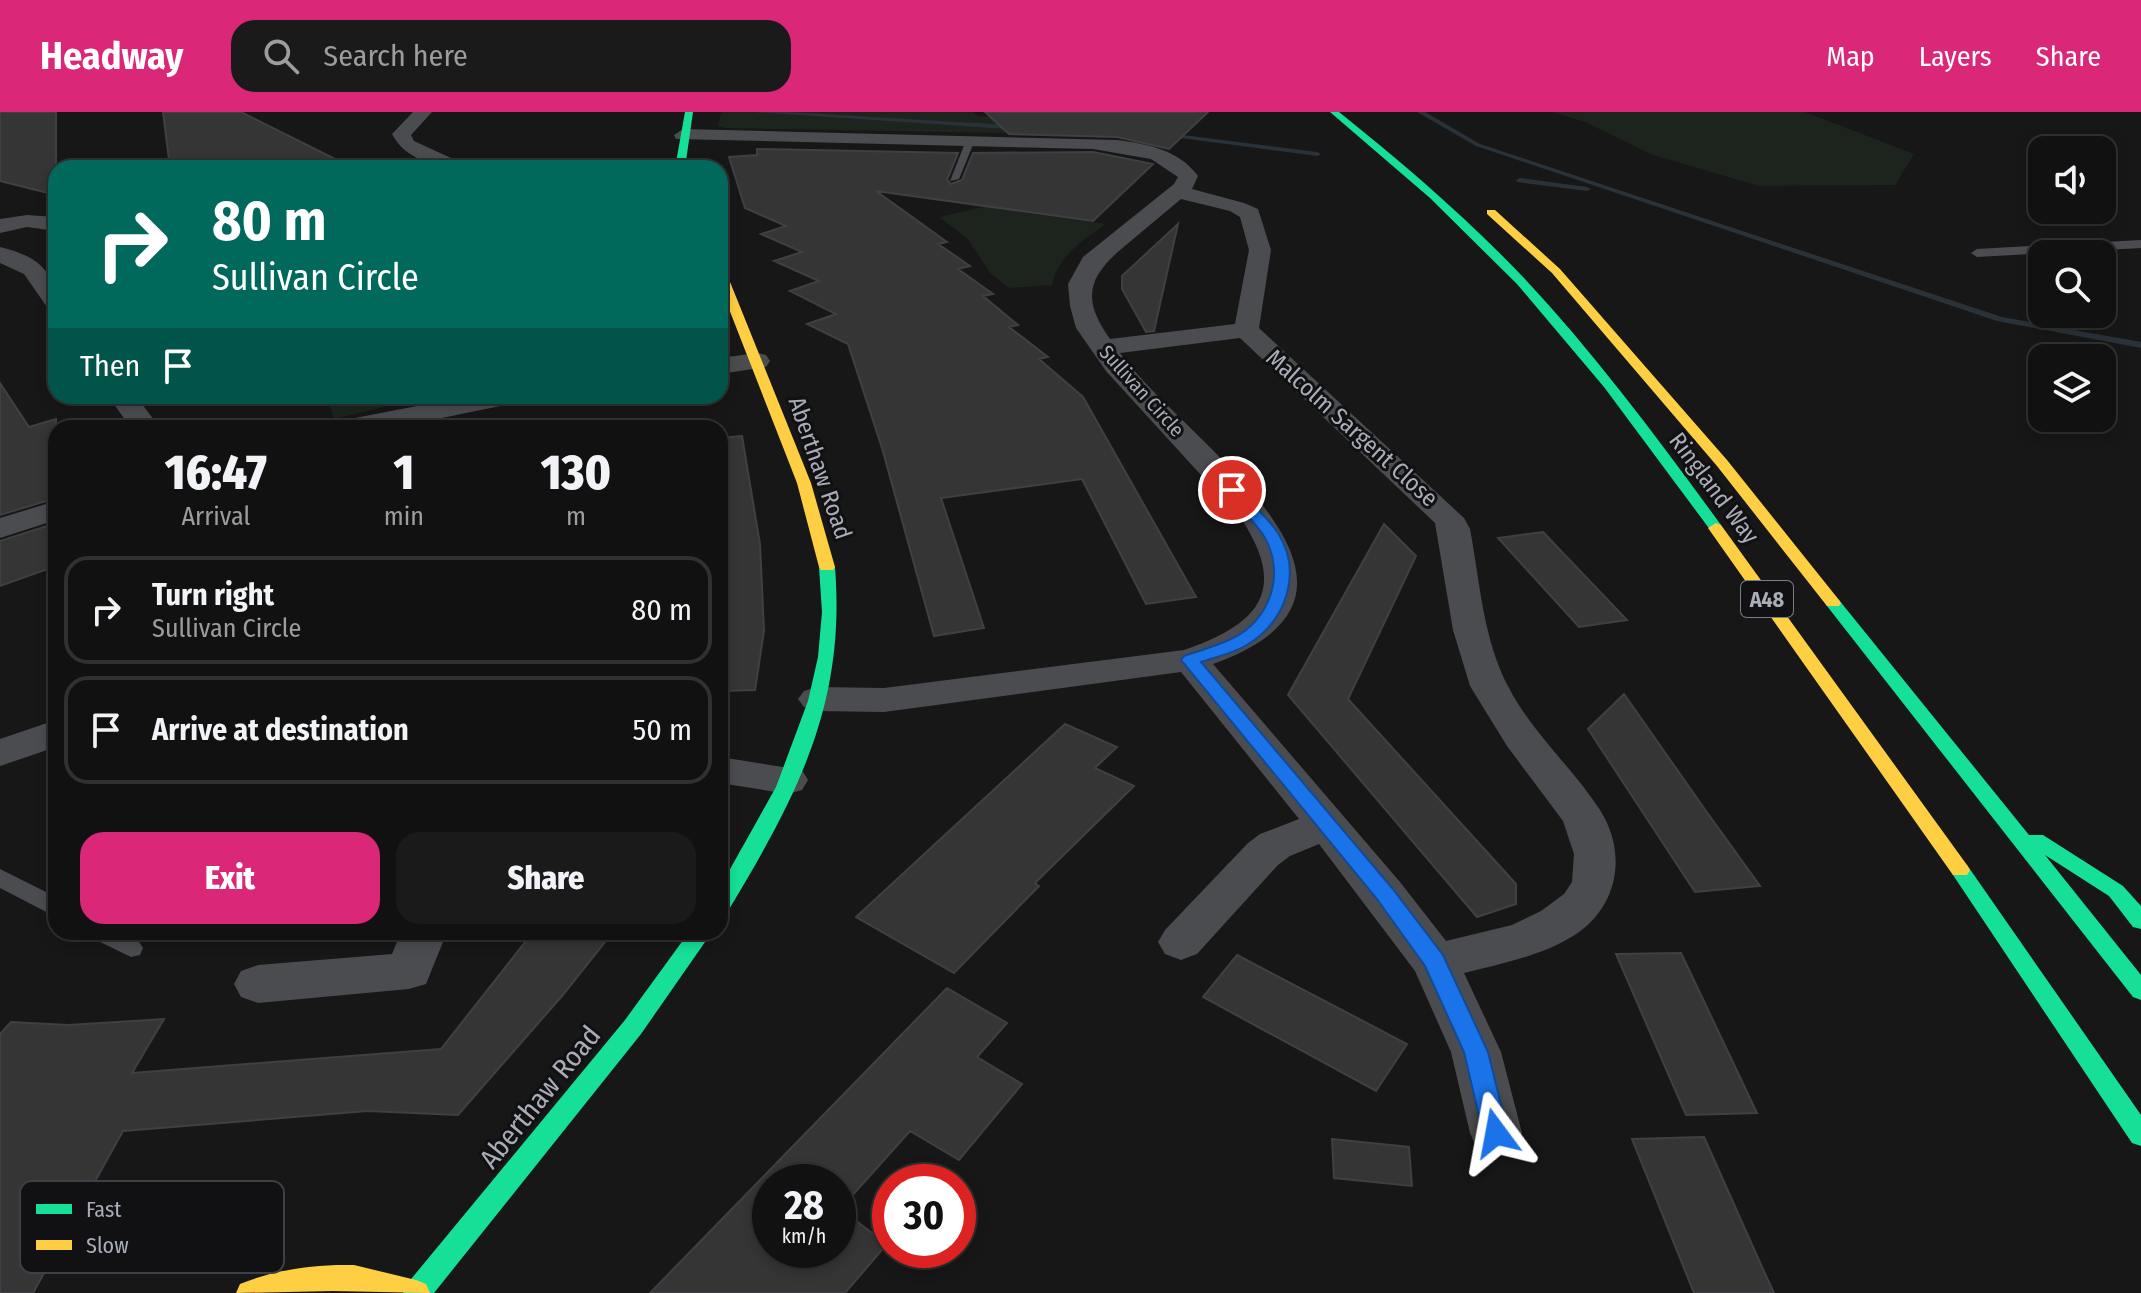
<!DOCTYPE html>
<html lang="en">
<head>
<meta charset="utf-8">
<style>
  body { margin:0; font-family:"Fira Sans Condensed",sans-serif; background:#1a1a1a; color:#f1f3f6; height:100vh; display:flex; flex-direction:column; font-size:30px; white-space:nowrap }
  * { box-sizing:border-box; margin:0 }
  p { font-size:26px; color:#9c9d9f }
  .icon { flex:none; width:44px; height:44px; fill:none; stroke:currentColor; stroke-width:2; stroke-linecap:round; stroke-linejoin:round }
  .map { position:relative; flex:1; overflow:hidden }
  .details { position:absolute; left:48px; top:308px; width:680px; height:520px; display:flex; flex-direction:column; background:#111; border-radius:24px; box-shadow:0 4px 12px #0003,0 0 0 2px #303131 }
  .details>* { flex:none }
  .top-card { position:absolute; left:48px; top:48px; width:680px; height:244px; border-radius:24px; box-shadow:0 4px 12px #0003,0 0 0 2px #303131; background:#00695c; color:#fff; overflow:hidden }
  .tools { position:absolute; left:2028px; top:24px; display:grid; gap:16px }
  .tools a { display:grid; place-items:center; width:88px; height:88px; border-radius:16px; background:#111; box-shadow:0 4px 12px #0003,0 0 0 2px #303131; font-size:40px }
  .speed { position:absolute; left:752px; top:1052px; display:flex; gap:16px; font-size:40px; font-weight:700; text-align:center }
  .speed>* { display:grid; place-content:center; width:104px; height:104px; border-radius:50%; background:#111; box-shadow:0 4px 12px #0003,0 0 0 2px #303131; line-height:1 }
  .speed small { font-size:20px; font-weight:400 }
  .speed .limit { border:12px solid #d22; background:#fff; color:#111 }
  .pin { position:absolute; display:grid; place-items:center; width:68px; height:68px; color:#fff; margin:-34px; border:4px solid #fff; border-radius:50%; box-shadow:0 2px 8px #0007 }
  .me { position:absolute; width:88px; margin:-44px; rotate:347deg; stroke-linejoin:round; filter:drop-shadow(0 0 6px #0008) }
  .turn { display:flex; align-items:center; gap:28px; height:168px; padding:0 32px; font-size:36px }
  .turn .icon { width:104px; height:104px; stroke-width:2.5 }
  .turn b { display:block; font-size:56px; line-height:68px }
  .then { display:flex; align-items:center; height:76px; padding:0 32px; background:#0003; gap:16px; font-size:30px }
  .eta { display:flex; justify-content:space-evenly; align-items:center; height:136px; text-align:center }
  .eta b { font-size:48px; font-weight:800; line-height:56px }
  .primary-button { display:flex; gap:16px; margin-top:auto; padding:16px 32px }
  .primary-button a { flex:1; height:92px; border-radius:24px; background:#db2777; color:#fff; font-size:32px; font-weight:800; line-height:92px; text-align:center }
  .primary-button a+a { background:#1a1a1a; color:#f1f3f6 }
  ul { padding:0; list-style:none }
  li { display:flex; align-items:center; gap:24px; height:108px; margin:0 16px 12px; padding:0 16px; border:4px solid #303131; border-radius:24px }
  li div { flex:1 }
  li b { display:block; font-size:30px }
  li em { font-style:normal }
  header { display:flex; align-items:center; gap:48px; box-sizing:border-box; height:112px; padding:0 40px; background:#db2777; color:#fff }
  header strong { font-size:38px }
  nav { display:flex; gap:44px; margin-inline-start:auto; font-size:28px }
  .search { width:560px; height:72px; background:#1a1a1a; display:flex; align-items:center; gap:20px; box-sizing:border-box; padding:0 28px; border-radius:24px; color:#9c9d9f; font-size:30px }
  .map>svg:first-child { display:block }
  .green { fill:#1d241e }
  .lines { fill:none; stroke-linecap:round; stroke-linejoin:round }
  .stream { fill:#2a3239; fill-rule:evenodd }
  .building { fill:#353536; stroke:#3f4043; stroke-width:2; fill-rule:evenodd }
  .lane { fill:#4b4c50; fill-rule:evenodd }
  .street { fill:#4b4c50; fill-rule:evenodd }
  .fast { fill:#16e098; fill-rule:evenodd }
  .slow { fill:#ffcf43; fill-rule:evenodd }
  .route { fill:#1a73e8; stroke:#114b97; stroke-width:2 }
  .labels { text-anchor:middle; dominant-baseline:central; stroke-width:6; stroke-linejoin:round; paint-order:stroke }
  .far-street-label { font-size:20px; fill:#a8adb8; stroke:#111113 }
  .shield { fill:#111113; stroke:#7b7e86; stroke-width:2 }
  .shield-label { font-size:22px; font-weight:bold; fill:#a8adb8 }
  .street-label { font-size:24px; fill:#a8adb8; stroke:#111113 }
  .near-street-label { font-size:28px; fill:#a8adb8; stroke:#111113 }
  .key { fill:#111113; stroke:#3e4045; stroke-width:2 }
  .key-label { font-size:22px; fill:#a8adb8 }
</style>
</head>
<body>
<header>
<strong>Headway</strong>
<div class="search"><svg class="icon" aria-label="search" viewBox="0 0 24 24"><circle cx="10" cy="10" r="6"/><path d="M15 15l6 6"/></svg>Search here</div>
<nav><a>Map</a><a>Layers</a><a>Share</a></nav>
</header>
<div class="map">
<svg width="2141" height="1181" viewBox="0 0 2141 1181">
  <rect width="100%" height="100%" fill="#171717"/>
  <!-- green -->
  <path class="green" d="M721 0H973L978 4 1019 6 1009 20 1003 21 725 16 718 14Z
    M1553 0H1805L1914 42 1895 73 1759 74 1653 43 1585 10Z
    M983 95 1106 112C1084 127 1057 145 1052 173L1009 176 990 161 968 127 939 105Z
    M327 284H429L334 307Z"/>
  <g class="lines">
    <!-- stream -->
    <path class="stream" d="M753 0H789L1008 13 1011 15 1008 17Z
      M1417 0H1425L1480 32 2002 205 2141 230V236L1997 209 1476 34Z
      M1167 21 1317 40 1321 42 1317 44 1165 24Z
      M1520 66 1587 75 1591 77 1587 79 1517 70 1516 68Z"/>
  </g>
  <!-- building -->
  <path class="building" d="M0 0H56V83L0 69Z
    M163 0H241L353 56H170Z
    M985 0H1208L1169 37 1117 25 1009 22Z
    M757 37 958 41 947 68 951 72 962 68 973 41 1093 40 1153 52 1093 109 876 79 947 130 938 132 970 154 958 157 993 182 983 184 1018 213 1009 215 1048 245 1039 247 1083 285 1196 485 1146 492 1082 367 941 386 984 516 934 524 882 336 848 232 807 212 836 202 790 179 819 169 774 149 802 140 761 122 786 114 745 96 729 45 757 43Z
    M1178 112 1154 219 1146 220 1122 177V164Z
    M0 271 29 315 56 307V386L0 403Z
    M742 324 760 432 764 519 755 578 720 579V326Z
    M56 411V454L0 474V429Z
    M1384 412 1416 444 1348 587 1516 772V792L1477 805 1288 583Z
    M1543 420 1627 508 1579 515 1498 426Z
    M1624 582 1706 699 1760 774 1695 780 1588 617Z
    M1065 612 1117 635 1095 656 1134 674 1035 771 1039 774 954 861 856 805Z
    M533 820H613L562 884 458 1003 368 999 123 1019 33 1181H0V922L11 910 68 913 164 907 132 961 441 937Z
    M1681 841 1730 944 1757 1001 1686 1003 1616 842Z
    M1237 843 1407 932 1376 979 1203 885Z
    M947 876 1007 911 977 945 1022 972 959 1048 910 1019 840 1097 887 1132 845 1181H650ZM770 1070H838V1138H770Z
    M1704 1025 1762 1155 1774 1181H1694L1632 1027Z
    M1332 1027 1409 1035 1412 1074 1334 1066Z"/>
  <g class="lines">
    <!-- lane -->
    <path class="lane" d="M967 26 975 28 959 67 950 69Z
      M2141 128V136L1977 145 1971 141 1977 137Z
      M0 757 56 785V805L0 776Z
      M89 820C108 820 133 816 143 836L140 843 131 845 92 826Z"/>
    <!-- street -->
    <path class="street" d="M413 0H432L411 23 414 29 464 52 467 56C438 56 406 49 392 22Z
      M683 17 1117 28C1148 32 1179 38 1198 64L1192 77 1244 91 1258 97 1271 138 1259 216 1464 406 1470 417C1480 470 1483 528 1509 576 1533 622 1572 655 1600 698 1628 742 1618 796 1573 824 1541 844 1500 852 1464 861L1501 940 1522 1021 1515 1037 1496 1044 1477 1037 1470 1021 1451 940 1415 859 1319 732 1290 744 1278 753 1197 842 1181 848 1165 842 1158 830 1165 818 1248 731 1260 722 1299 707 1181 560 884 600 817 599 804 595 798 587 804 579 817 575 884 576 1184 538C1257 513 1289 480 1242 408L1106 259 1076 216 1070 194 1068 172 1083 145 1174 72 1178 65 1151 47 1093 37 676 27 674 23ZM1181 87 1230 99 1240 105 1249 138 1235 212 1110 227C1076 180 1094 159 1132 128 1148 114 1165 101 1181 87ZM1240 226 1435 411 1453 518 1470 574 1507 634 1563 709 1574 742 1572 770 1564 782 1541 799 1512 813 1446 829 1400 770 1213 552C1423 477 1181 327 1120 241Z
      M27 103 56 105V119L27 115 0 121V107Z
      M0 135C37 144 56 158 56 197L47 195 24 162 0 151Z
      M757 241 766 243 770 249 766 255 720 262V246Z
      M108 284H136L160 316H131Z
      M468 284H524L520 290 510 292 393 316H336L340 310 350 307Z
      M56 389V408L0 426V406Z
      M56 608V635L0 654V627Z
      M720 645 802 658 808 668 802 678 788 682 720 671Z
      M401 820H447L426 872 409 877 258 891 241 885 234 872 241 859 258 853 392 842Z"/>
    <!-- fast -->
    <path class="fast" d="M685 0H693L685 56H675Z
      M1330 0H1339C1404 52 1467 106 1524 166 1596 243 1659 328 1721 413V419H1711L1604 275 1517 172 1430 86Z
      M827 450 835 455C846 593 797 684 728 799L720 801V775L776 675 808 589 818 545 822 500 819 455Z
      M1833 486 1839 488 2029 723H2043L2123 774 2141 794V817L2133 815 2109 784 2045 743 2141 863V888L2133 885 1827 494 1825 491 1827 488Z
      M1960 751 1967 753 2141 1003V1034L2132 1031 1953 763 1950 758 1953 753Z
      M689 820H712L641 922 434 1181H403L407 1172 625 908Z"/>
    <!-- slow -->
    <path class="slow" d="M1487 98H1495L1560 157 1727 348 1839 488 1841 491 1839 494H1827L1717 354 1552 161 1487 102Z
      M720 157 726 160 811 371 835 455 833 458H821L819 455 797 371 720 174Z
      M1716 411 1721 413 1967 753 1970 758 1967 763H1953L1708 416Z
      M354 1153 416 1168 426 1172 430 1181 333 1179 236 1181 240 1172C277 1157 315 1152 354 1153Z"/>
  </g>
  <!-- route -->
  <path class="route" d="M1232 374 1237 375C1250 390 1267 405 1278 421 1303 461 1286 509 1247 533 1234 541 1216 545 1201 550L1392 776 1443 843 1488 940 1508 1021 1505 1029 1496 1032 1487 1029 1483 1021 1464 940 1425 854 1377 787 1181 548 1184 544C1199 539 1216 534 1231 527 1269 510 1286 463 1265 426 1255 409 1237 394 1225 378Z"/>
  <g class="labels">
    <!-- far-street labels -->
    <g class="far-street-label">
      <text transform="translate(1142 279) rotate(48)">Sullivan Circle</text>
    </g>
    <!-- shield labels -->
    <rect class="shield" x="1741" y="469" width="52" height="36" rx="6"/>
    <g class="shield-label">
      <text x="1767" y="487">A48</text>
    </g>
    <!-- street labels -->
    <g class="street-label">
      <text transform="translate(1352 316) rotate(42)">Malcolm Sargent Close</text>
      <text transform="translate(820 356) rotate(71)">Aberthaw Road</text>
      <text transform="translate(1714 376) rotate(53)">Ringland Way</text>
    </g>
    <!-- near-street labels -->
    <g class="near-street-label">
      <text transform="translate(540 985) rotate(-51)">Aberthaw Road</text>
    </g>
  </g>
  <!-- legend -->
  <rect x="20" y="1069" width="264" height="92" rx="12" class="key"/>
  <rect x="36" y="1092" width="36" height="10" fill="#16e098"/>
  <rect x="36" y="1128" width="36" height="10" fill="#ffcf43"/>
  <g class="key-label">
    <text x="86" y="1105">Fast</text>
    <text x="86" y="1141">Slow</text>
  </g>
</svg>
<div class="tools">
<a><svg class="icon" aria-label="sound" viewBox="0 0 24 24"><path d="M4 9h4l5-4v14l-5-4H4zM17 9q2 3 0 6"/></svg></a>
<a><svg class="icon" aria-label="search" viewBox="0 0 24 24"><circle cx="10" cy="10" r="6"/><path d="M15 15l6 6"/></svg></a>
<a><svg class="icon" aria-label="layers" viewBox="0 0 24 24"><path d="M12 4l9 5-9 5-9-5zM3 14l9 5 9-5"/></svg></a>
</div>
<div class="speed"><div>28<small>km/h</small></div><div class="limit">30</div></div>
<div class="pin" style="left:1232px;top:378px;background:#d93025"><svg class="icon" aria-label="arrive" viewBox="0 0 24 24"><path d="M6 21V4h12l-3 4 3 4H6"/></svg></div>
<svg class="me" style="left:1496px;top:1021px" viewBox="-20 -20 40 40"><path d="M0-17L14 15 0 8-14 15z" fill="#1a73e8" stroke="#fff" stroke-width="4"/></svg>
<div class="top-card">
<div class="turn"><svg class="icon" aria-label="right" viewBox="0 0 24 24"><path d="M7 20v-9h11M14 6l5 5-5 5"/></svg><div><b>80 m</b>Sullivan Circle</div></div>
<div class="then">Then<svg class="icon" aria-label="arrive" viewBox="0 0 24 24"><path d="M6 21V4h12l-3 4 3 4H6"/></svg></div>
</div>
<section class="details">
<div class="eta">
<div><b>16:47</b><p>Arrival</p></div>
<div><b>1</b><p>min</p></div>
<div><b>130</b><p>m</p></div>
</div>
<ul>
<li><svg class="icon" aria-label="right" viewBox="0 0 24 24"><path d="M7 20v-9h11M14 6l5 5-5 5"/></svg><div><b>Turn right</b><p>Sullivan Circle</p></div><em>80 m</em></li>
<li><svg class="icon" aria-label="arrive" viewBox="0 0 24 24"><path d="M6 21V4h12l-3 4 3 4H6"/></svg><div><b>Arrive at destination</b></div><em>50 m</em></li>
</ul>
<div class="primary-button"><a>Exit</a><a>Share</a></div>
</section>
</div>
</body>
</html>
